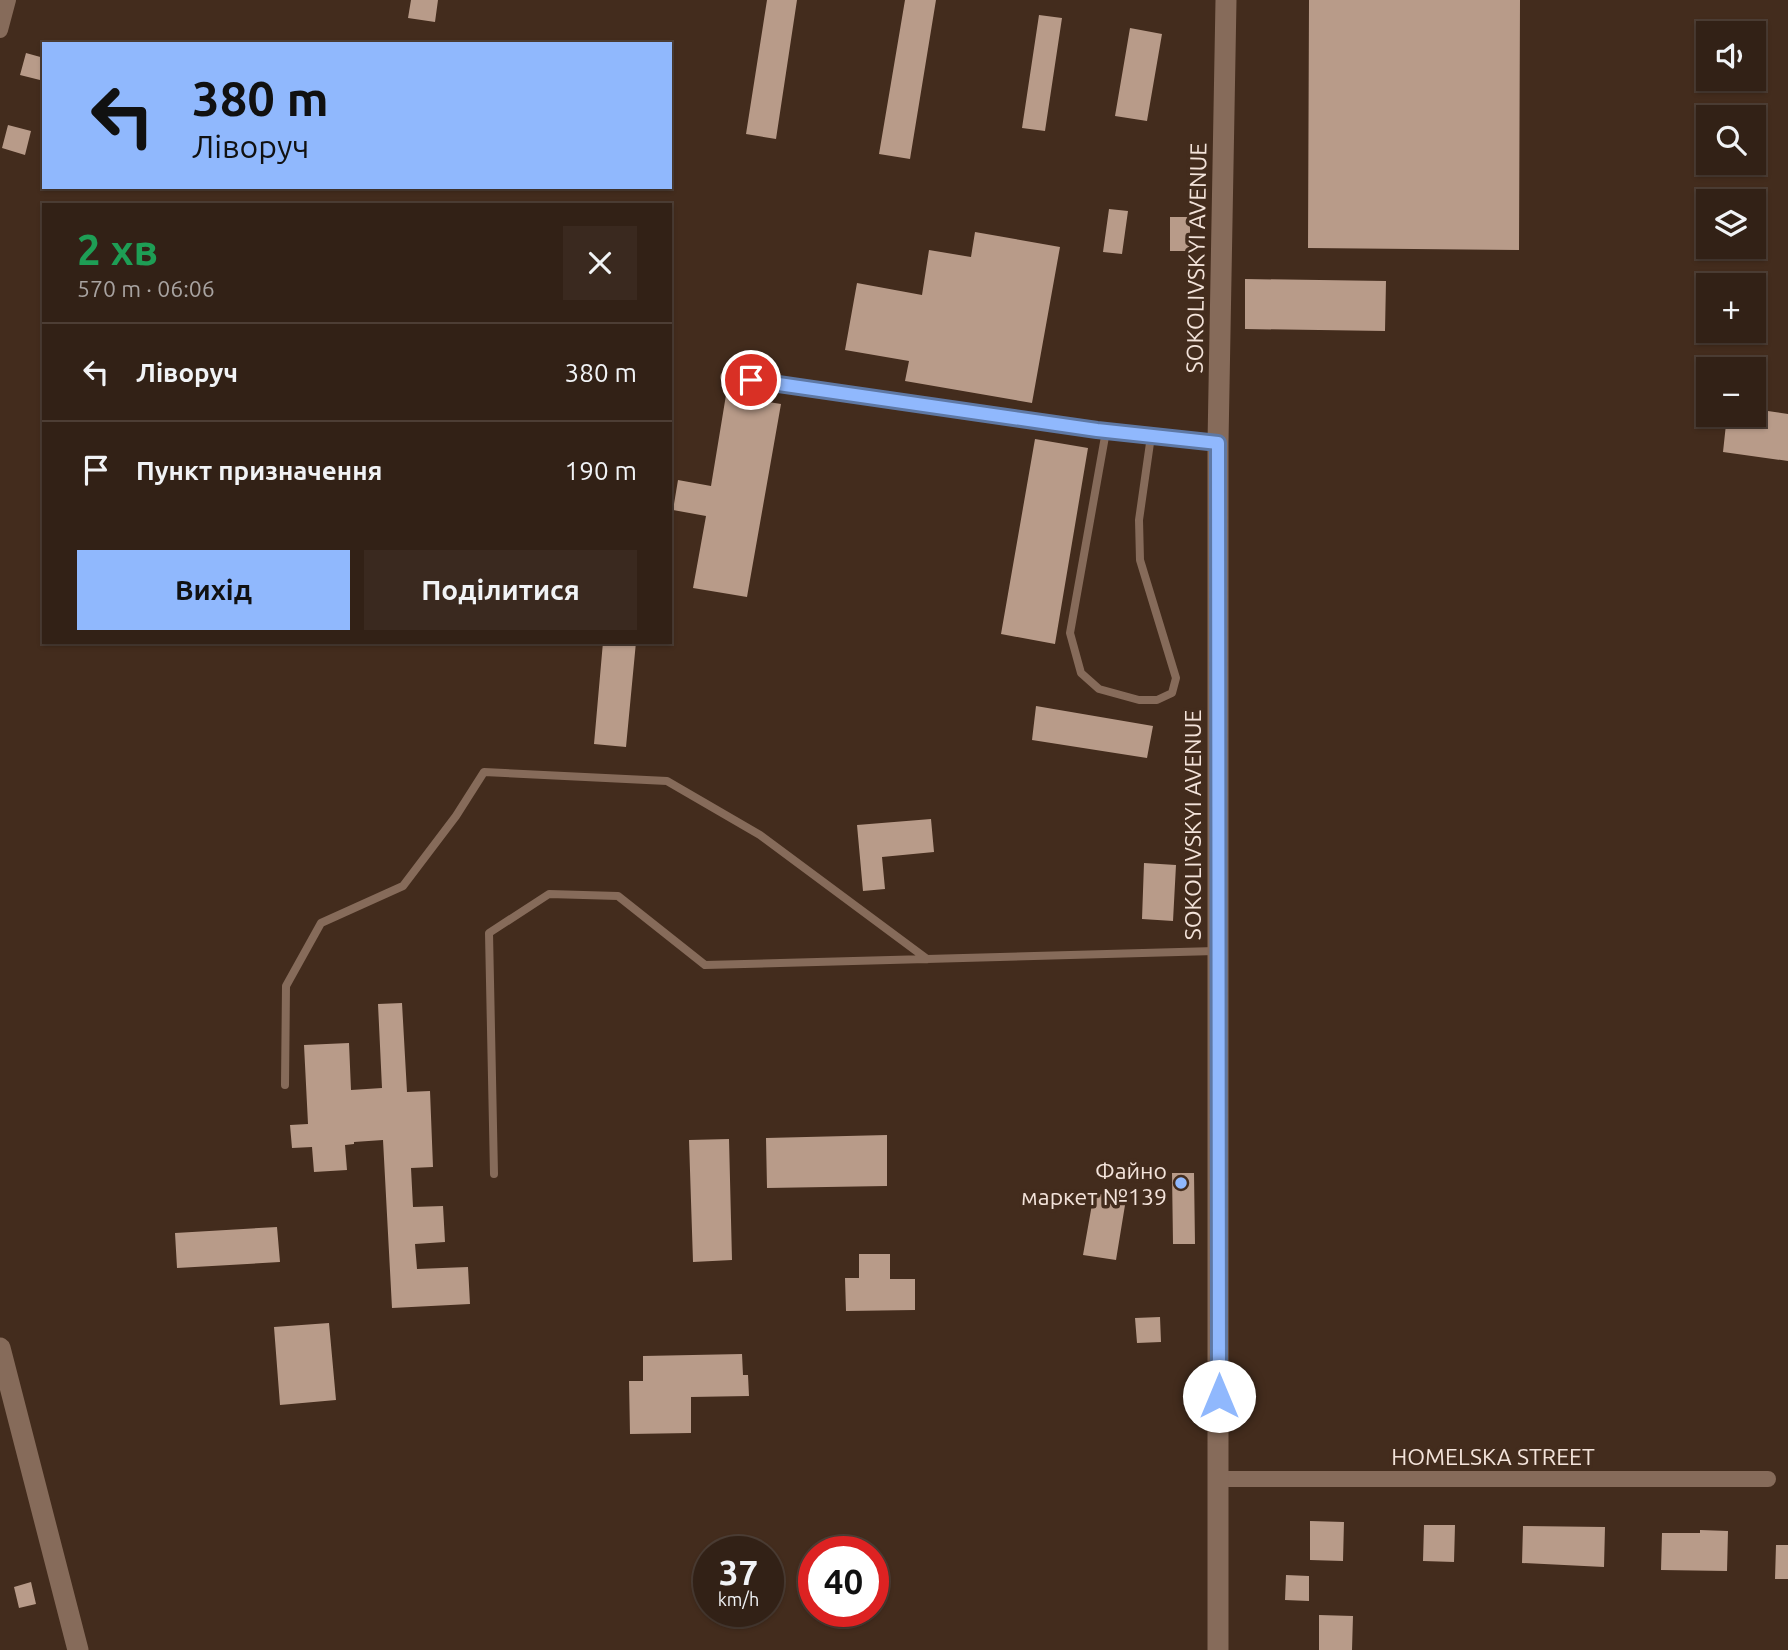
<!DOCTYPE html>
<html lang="uk">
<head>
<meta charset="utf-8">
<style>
  body { margin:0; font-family:Ubuntu,sans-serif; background:#3a291f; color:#f1f3f6; height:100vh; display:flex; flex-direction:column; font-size:26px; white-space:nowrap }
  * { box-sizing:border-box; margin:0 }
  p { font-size:23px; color:#a8a3a1 }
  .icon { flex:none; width:38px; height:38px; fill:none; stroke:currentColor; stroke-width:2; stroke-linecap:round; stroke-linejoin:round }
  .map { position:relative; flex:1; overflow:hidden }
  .drawer { position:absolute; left:42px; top:203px; width:630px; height:441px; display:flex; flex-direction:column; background:#322116; border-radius:0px; box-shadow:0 2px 5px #0004,0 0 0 2px #4d3e35 }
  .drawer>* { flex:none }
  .top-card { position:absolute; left:42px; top:42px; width:630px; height:147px; border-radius:0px; box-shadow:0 2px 5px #0004,0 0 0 2px #4d3e35; background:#90b8fd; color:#111; overflow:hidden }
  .fabs { position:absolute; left:1696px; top:21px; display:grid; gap:14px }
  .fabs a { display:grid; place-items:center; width:70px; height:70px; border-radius:0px; background:#322116; box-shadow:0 2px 5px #0004,0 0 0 2px #4d3e35; font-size:35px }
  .speed { position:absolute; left:693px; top:1536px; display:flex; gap:14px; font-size:35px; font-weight:700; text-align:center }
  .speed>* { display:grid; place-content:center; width:91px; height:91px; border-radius:50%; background:#322116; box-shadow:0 2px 5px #0004,0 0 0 2px #4d3e35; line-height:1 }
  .speed small { font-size:18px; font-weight:400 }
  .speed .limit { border:10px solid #d22; background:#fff; color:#111 }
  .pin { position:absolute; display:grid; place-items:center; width:60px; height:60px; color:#fff; margin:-30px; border:4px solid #fff; border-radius:50%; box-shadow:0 2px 7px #0007 }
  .me { position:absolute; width:77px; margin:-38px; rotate:0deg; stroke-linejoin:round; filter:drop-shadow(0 0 5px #0008) }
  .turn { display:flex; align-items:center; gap:24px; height:147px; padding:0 35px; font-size:32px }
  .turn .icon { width:91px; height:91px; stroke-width:2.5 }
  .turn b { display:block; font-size:49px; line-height:60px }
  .round { display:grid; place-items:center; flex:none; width:74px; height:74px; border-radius:0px; background:#3a291f }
  .summary { display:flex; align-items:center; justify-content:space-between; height:119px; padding:0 35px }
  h1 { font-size:42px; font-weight:700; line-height:52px; color:#1e9e55 }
  .action { display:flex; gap:14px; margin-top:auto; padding:14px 35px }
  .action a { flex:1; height:80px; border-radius:0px; background:#90b8fd; color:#111; font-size:28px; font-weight:700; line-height:80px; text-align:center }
  .action a+a { background:#3a291f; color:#f1f3f6 }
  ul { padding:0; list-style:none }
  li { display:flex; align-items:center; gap:21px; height:98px; padding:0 35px; border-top:2px solid #4d3e35 }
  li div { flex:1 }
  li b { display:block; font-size:26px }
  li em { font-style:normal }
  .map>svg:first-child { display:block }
  .building { fill:#b89b89 }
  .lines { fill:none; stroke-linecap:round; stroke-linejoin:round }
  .service { stroke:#866b5a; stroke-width:8 }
  .minor { stroke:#866b5a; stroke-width:16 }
  .tertiary { stroke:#866b5a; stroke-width:21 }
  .route-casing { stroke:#5e78a4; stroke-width:18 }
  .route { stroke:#90b8fd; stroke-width:12 }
  .poi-dot { fill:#90b8fd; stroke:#432c1d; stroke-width:2.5 }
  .labels { text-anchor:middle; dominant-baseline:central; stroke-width:7; stroke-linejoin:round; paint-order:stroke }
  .street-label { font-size:23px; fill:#f3e3da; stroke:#432c1d }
  .poi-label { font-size:23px; fill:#f3e3da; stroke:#432c1d; text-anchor:end }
</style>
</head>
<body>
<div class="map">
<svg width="1788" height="1650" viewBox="0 0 1788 1650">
  <rect width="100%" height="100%" fill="#432c1d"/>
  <!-- building -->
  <path class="building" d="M411 0H438L435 22 408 18Z
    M767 0H797L776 139 746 134Z
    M905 0H936L910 159 879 154Z
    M1309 0H1520L1519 250 1308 248Z
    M1039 15 1062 18 1045 131 1022 128Z
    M1130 28 1162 34 1147 121 1115 116Z
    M26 53 44 58V81L20 75Z
    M8 125 31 131 25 155 2 148Z
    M1109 209 1128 211 1122 254 1103 252Z
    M1170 217H1190V251H1170Z
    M975 232 1060 247 1032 403 905 381 909 361 845 350 857 283 922 295 929 250 971 257Z
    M1245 279 1386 281 1385 331 1245 329Z
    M726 395 781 404 747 597 693 588 706 516 673 510 678 480 711 486Z
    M1754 409 1788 414V461L1723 452 1727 415H1754Z
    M1035 439 1088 448 1055 644 1001 634Z
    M603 642H636L626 747 594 744Z
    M1036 706 1153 726 1147 758 1032 740Z
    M931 819 934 852 882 857 885 889 863 891 857 825Z
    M1144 863 1176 865 1173 921 1142 919Z
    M402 1003 407 1092 430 1091 433 1167 411 1168 413 1207 443 1206 445 1242 415 1244 417 1269 468 1267 470 1304 392 1308 383 1140 354 1142V1144L345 1145 347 1170 314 1172 312 1147 292 1148 290 1125 308 1124 304 1045 349 1043 351 1090 382 1088 378 1004Z
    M887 1135V1186L767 1188 766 1138Z
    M729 1139 732 1260 693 1262 689 1140Z
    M1172 1173H1194L1195 1244H1173Z
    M1094 1193 1126 1199 1116 1260 1083 1255Z
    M277 1227 280 1262 177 1268 175 1233Z
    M859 1254H890V1279H915V1310L846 1311 845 1278H859Z
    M1160 1317 1161 1342 1137 1343 1135 1318Z
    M329 1323 336 1400 280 1405 274 1327Z
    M742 1354 743 1375H748L749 1396 691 1397V1433L630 1434 629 1381H643V1356Z
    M1310 1521 1344 1522 1343 1561 1310 1560Z
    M1424 1525H1455L1454 1562 1423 1561Z
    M1523 1526 1605 1527 1604 1567 1522 1563Z
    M1700 1530 1728 1531 1727 1571 1661 1570 1662 1533H1700Z
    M1776 1545H1788V1579H1775Z
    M1286 1575 1309 1576V1601L1285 1600Z
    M31 1582 36 1604 19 1608 14 1587Z
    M1319 1615 1353 1616 1352 1650H1319Z"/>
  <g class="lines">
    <!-- service -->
    <path class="service" d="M724 377 1097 430 1218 443
      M1106 431 1070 633 1081 673 1099 689 1139 700H1157L1172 693 1176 678 1140 560 1139 520 1151 436
      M285 1085 286 986 321 923 403 886 456 816 484 772 667 781 760 835 927 959
      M494 1174 489 933 549 894 618 896 705 965 1215 951"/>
    <!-- minor -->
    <path class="minor" d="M0 30 8 0
      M1219 1479H1768"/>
    <!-- tertiary -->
    <path class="tertiary" d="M0 1348 78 1650
      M1218 1650V443L1226 0"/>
  </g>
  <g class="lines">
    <defs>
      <path id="route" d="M751 380 1097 430 1218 443 1219 1396"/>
    </defs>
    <!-- route casing -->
    <use href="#route" class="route-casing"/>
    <!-- route -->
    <use href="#route" class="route"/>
  </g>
  <!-- markers -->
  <circle class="poi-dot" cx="1181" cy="1183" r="7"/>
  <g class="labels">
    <!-- street labels -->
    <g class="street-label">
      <text transform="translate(1196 258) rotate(-89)">SOKOLIVSKYI AVENUE</text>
      <text transform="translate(1192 825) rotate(-90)">SOKOLIVSKYI AVENUE</text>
      <text x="1493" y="1456">HOMELSKA STREET</text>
    </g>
    <!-- poi labels -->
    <g class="poi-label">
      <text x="1167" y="1170">Файно<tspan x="1167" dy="26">маркет №139</tspan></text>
    </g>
  </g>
</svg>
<div class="fabs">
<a><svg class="icon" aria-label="sound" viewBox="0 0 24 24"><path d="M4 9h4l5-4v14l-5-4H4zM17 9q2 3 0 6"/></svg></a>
<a><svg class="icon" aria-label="search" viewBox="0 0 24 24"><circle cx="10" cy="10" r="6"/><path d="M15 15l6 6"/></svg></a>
<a><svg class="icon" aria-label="layers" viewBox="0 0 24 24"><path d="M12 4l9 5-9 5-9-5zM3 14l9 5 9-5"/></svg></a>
<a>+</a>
<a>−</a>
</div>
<div class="speed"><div>37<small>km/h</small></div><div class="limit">40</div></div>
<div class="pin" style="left:751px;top:380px;background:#d93025"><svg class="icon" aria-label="arrive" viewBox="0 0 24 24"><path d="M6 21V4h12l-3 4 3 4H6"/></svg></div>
<svg class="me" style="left:1219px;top:1396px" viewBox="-20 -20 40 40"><circle r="19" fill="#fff"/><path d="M0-13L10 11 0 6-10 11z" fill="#90b8fd"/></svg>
<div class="top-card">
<div class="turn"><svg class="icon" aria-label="left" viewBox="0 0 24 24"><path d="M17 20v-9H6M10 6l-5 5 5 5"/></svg><div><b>380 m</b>Ліворуч</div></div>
</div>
<section class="drawer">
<div class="summary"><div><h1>2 хв</h1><p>570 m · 06:06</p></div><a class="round"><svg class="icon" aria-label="close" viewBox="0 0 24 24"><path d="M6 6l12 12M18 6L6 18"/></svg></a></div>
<ul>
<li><svg class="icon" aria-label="left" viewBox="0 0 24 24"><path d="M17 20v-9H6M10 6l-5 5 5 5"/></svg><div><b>Ліворуч</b></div><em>380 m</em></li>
<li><svg class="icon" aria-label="arrive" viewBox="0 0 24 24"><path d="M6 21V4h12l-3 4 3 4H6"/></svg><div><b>Пункт призначення</b></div><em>190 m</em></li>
</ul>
<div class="action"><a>Вихід</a><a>Поділитися</a></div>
</section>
</div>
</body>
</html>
